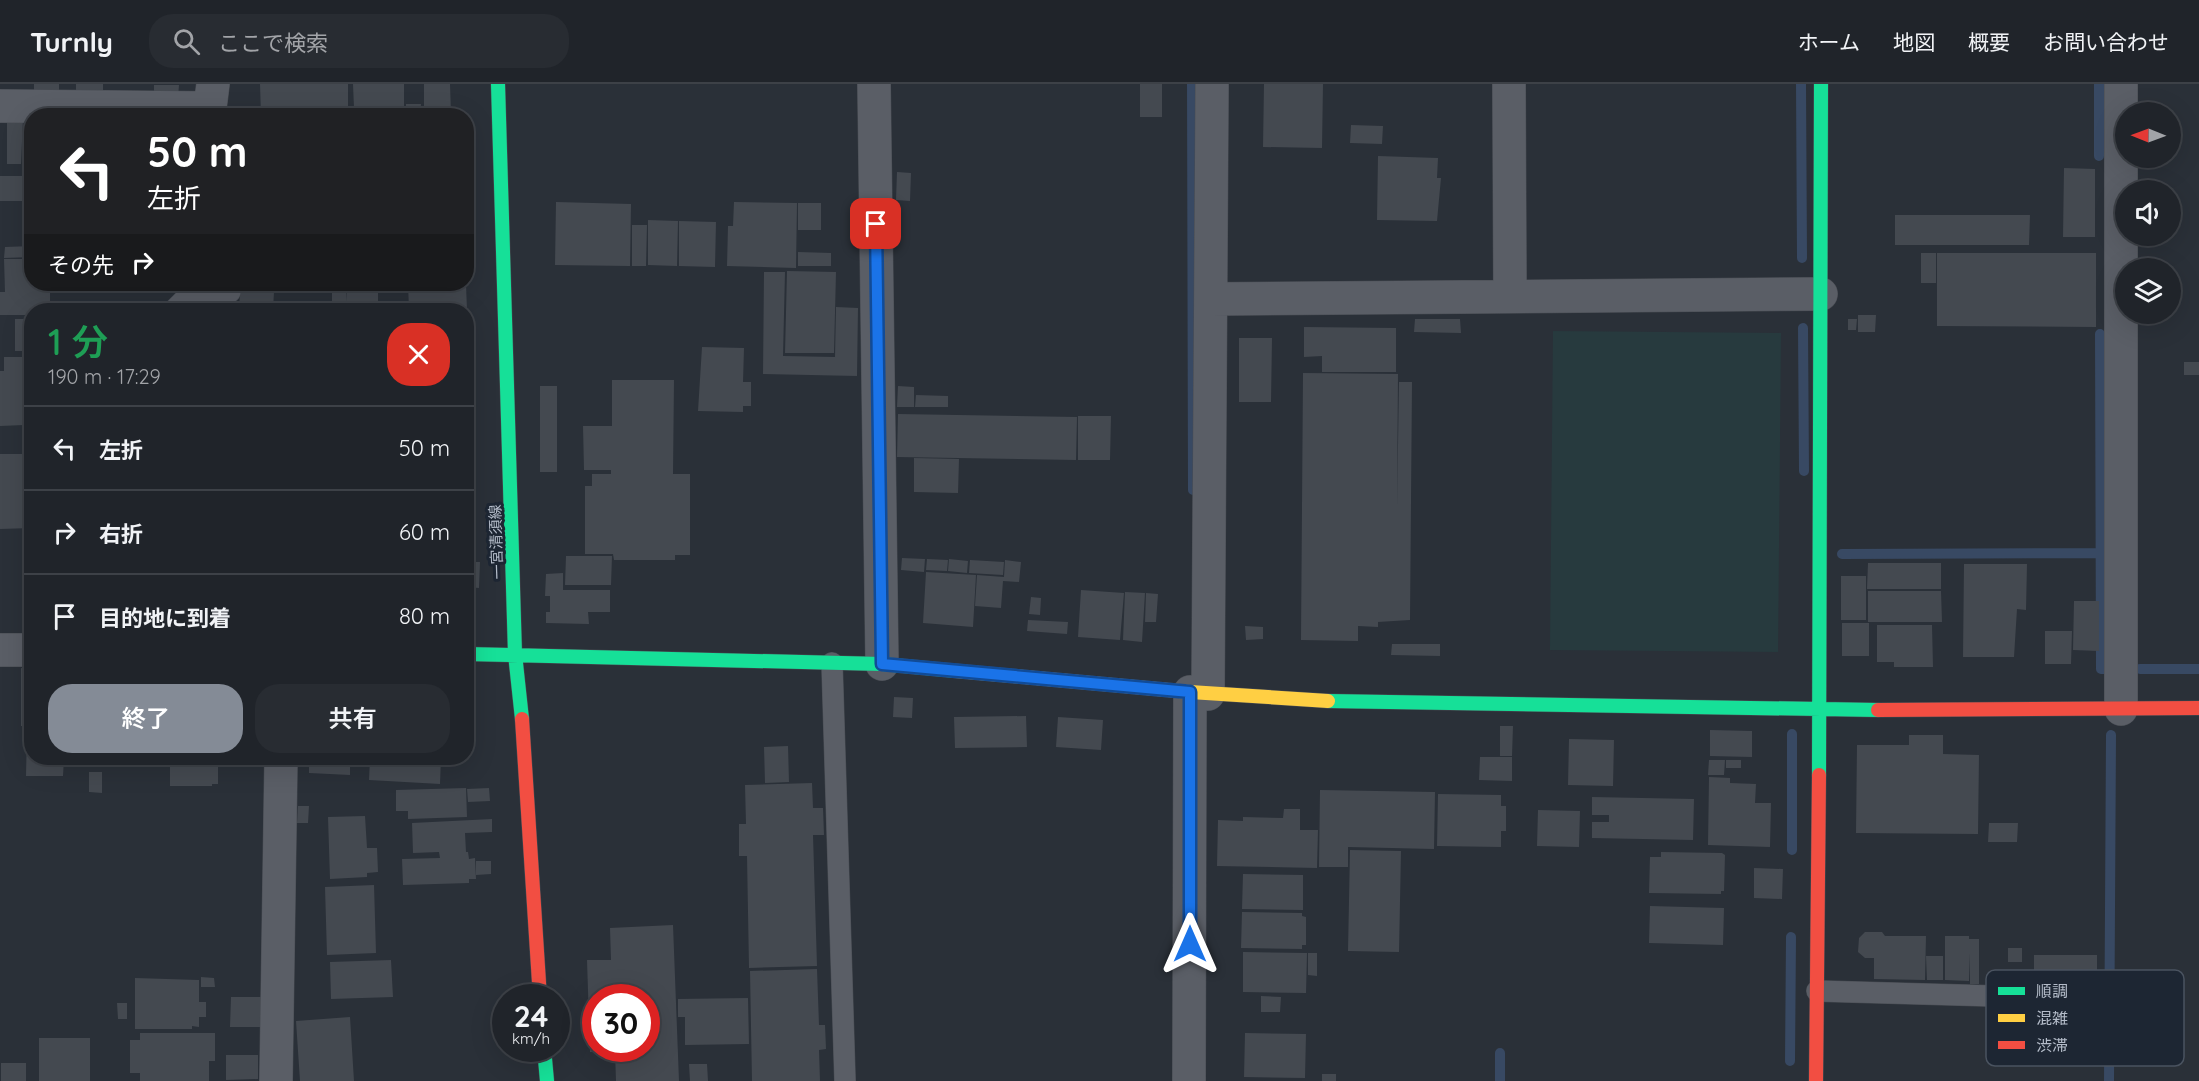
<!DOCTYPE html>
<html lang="ja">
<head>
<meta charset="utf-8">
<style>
  body { margin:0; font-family:Quicksand,"Noto Sans JP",sans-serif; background:#282c32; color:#f1f3f6; height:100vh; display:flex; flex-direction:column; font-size:22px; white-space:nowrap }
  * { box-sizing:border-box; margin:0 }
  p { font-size:20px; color:#a2a4a8 }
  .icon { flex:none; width:33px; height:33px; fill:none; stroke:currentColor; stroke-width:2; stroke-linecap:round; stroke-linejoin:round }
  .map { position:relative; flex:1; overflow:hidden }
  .panel { position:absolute; left:24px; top:219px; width:450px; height:462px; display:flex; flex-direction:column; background:#20242a; border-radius:24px; box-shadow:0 6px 24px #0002,0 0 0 2px #3d4147 }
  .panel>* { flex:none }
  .banner { position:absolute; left:24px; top:24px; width:450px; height:183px; border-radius:24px; box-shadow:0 6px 24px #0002,0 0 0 2px #3d4147; background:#202124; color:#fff; overflow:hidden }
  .needle { width:39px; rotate:271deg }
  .controls { position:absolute; left:2115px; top:18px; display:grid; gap:12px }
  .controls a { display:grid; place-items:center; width:66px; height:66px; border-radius:50%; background:#20242a; box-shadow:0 6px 24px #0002,0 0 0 2px #3d4147; font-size:30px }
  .speed { position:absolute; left:492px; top:900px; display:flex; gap:12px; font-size:30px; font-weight:700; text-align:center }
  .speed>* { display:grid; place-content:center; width:78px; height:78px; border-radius:50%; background:#20242a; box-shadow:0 6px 24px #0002,0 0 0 2px #3d4147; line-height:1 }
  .speed small { font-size:15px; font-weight:400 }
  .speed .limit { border:9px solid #d22; background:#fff; color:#111 }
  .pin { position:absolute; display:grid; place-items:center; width:51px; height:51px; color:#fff; margin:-26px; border-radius:12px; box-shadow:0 3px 9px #0006 }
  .me { position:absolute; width:66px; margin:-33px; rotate:0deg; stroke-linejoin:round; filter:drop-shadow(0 0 4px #0008) }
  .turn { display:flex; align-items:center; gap:21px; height:126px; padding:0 24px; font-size:27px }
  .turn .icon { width:78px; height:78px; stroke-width:2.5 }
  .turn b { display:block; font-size:42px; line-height:51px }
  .then { display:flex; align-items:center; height:57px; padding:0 24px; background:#0003; gap:12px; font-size:22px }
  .round { display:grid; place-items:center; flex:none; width:63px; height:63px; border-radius:24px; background:#282c32 }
  .overview { display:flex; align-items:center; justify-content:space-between; height:102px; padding:0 24px }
  h1 { font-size:36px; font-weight:600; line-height:45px; color:#1e9e55 }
  .button { display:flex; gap:12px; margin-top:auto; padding:12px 24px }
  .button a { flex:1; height:69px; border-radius:24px; background:#848b96; color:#fff; font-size:24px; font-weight:600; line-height:69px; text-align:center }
  .button a+a { background:#282c32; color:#f1f3f6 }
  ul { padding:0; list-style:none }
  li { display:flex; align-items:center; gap:18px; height:84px; padding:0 24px; border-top:2px solid #3d4147 }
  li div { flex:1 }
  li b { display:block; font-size:22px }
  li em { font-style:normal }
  header { display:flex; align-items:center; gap:36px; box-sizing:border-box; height:84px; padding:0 30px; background:#20242a; border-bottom:2px solid #3d4147 }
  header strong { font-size:28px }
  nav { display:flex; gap:33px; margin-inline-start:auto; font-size:21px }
  .search { width:420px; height:54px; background:#282c32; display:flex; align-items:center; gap:15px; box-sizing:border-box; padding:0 21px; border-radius:24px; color:#a2a4a8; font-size:22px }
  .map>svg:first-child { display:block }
  .green { fill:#273a3e }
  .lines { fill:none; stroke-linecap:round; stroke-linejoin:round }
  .stream { stroke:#384963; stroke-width:10 }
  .building { fill:#444950; fill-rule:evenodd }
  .lane-casing { stroke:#484c53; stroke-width:22 }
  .street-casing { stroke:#484c53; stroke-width:34 }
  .fast-casing { stroke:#484c53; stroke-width:15 }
  .slow-casing { stroke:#484c53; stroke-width:15 }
  .jam-casing { stroke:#484c53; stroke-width:15 }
  .lane { stroke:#5a5e66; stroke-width:21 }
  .street { stroke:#5a5e66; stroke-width:33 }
  .fast { stroke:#16e098; stroke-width:14 }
  .slow { stroke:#ffcf43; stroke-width:14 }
  .jam { stroke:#f24e42; stroke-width:14 }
  .route-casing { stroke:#114b97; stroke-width:15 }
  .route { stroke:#1a73e8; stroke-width:10 }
  .labels { text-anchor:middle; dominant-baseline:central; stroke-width:6; stroke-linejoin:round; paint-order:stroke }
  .street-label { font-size:15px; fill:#b4bcc9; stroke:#1d2633 }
  .key { fill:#1d2633; stroke:#4a5360; stroke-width:1.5 }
  .key-label { font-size:16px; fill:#b4bcc9 }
</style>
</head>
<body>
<header>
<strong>Turnly</strong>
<div class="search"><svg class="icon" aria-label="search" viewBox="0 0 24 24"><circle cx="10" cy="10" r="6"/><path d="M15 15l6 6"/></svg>ここで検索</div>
<nav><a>ホーム</a><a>地図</a><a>概要</a><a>お問い合わせ</a></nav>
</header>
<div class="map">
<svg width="2199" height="997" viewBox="0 0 2199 997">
  <rect width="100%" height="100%" fill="#2a3038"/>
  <!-- green -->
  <path class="green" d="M1553 247 1781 249 1778 568 1550 566Z"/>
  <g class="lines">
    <!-- stream -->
    <path class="stream" d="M1192 0 1193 406
      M1801 0 1802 174
      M2099 0V72
      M1803 244 1804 387
      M2100 250 2101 585H2112
      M1842 470 2101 469
      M2140 585H2199
      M1792 766V650
      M1790 977 1791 853
      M1500 997V969
      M2109 997 2111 651"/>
  </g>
  <!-- building -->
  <path class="building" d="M34 0H59V6H54V14H34Z
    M76 0H103V12L76 11Z
    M260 0H348V32H328L327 25H309V32H261Z
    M353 0H404V23L354 24Z
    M424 0H450L451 29H424Z
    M1140 0H1162V33H1140Z
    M1264 0H1323L1322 64 1263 63Z
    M154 1H179L178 14 154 13Z
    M406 20H421L420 30H406Z
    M386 24H401V31H386Z
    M7 35H23L21 80H7Z
    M25 36H32V101H22V117H0V92H23Z
    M1351 41 1383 42 1382 60 1350 59Z
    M1378 72 1438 74 1437 94H1441L1437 137 1377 136Z
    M2064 84 2095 85V153H2063Z
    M897 88 911 89 910 117 896 116Z
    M556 118 631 120 630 182 555 181Z
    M734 118 797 119 796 184 727 182 728 142H733Z
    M798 119H821V146H798Z
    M1895 131H2030L2029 161H1895Z
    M648 136 678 137 677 182 648 181Z
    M679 137 716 138 715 183 679 182Z
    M632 141H647L646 182H632Z
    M32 162V173L4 174 5 163Z
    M798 168 831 169V182H798Z
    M1921 169H1936V199H1921Z
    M1937 169H2096V243L1937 242Z
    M4 175H32V200H50V226H32V231H0V208H5Z
    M787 187 836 188 834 269H785Z
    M764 188H785L783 272 835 273 836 223 858 224 857 292 763 290Z
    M240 200H274V207L240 206Z
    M332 200H346V218L347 200H378V226H332Z
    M408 200H466L467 226H409Z
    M240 207 274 208 273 226H239Z
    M1858 231H1876L1875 248H1858Z
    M15 235H32V267H15Z
    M1415 235H1460L1461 249 1414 248Z
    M1848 235H1857L1856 246H1848Z
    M1304 243 1396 244V288H1322V272L1304 273Z
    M1239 254H1272L1271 318H1239Z
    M702 263 744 264 743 298H751V322H743V328L698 327Z
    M4 273H32V345H24V341L0 342V287H4Z
    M2184 278H2199V291H2184Z
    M1303 289 1398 290 1397 423 1399 298H1412L1410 536 1378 538V543L1358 542V557L1301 556Z
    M612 296H674L673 390H690V471H675V476H614L613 470H585V402H592V390H611V386H584L583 342H612Z
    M540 302H557V388H540Z
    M898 302 914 303V323H897Z
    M916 311 948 312V323H915Z
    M466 312H472L474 367H466Z
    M898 330 1077 333 1076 376 897 373Z
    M1078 332H1111L1110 376H1078Z
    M0 370H32V444L0 445Z
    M914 374 959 375 958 409 914 408Z
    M566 472H612L611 501H565Z
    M902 474 925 475 924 488 901 486Z
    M927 475 948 476 947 487 926 486Z
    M949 475 968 477 967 489 948 487Z
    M970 476 1004 478 1003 491 969 489Z
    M1005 476 1021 478 1019 498 1003 497 1001 524 975 522 977 491 1004 493Z
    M466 478H480L479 504 466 503Z
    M1868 479H1941V505H1867Z
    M1964 480H2027L2026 526 2017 525 2014 573H1963Z
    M926 488 976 491 973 543 923 539Z
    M563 489V506H610V528H588L589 540 546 539V528H550V512H545L546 490Z
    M1841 492H1866V536H1841Z
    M1081 506 1124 509 1120 556 1078 553Z
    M1868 507H1941L1942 538H1868Z
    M1125 508 1145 509 1142 558 1123 556Z
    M466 509 475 510V542L466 541Z
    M1146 509 1158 510 1156 538H1145Z
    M1031 513 1041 514 1040 531 1029 530Z
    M2074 517H2099V567L2073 566Z
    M1028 536 1068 538 1067 550 1027 547Z
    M1842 539H1869V572H1842Z
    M1877 541H1932L1933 583H1894V578H1877Z
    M1245 542 1263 543V555L1246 556Z
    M2045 547H2072L2071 580H2045Z
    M1392 560H1440V572L1391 571Z
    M21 584 32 585V642H21Z
    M894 613 913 614 912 634 893 633Z
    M1026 632 1027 663 955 664 954 633Z
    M1058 633 1103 636 1101 666 1056 663Z
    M1500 642H1513L1512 672H1500Z
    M27 646H32V674H64L63 692H26Z
    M1710 646 1752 647V673L1710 672Z
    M1909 651H1943V670L1979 671 1978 750 1856 749 1857 661H1909Z
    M1569 655 1614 656 1613 702 1568 701Z
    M788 662 789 698 765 699 764 663Z
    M1480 673H1512V697L1479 696Z
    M170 674H218V700H212V702H170Z
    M309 674H350V691L309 689Z
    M370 674H441L440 700 369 696Z
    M1709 676H1725L1724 691H1708Z
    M1726 676H1741V684H1726Z
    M89 688H102V709L89 708Z
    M1709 693 1730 694V699L1756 700 1755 719H1771L1770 763 1708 761Z
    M812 699 813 724H823L824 751H813L817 882 749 884 747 772H739V740H746L745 701Z
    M466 704 467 733 408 735V727H396V706Z
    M489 704 490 717 468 718 467 705Z
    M1320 706 1435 708 1434 765 1348 763V783H1319Z
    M1438 710 1501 711V722H1506V747H1501V763L1437 762Z
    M1592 713 1694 715 1693 756 1592 754V738H1609V731H1592Z
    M298 722H309L308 739H297Z
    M1284 725H1300V746H1318L1317 784 1217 782 1218 736 1243 737V733L1283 734Z
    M1538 726 1580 727 1579 763 1537 762Z
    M365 732 367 764H377L378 788 367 789V793L330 795 328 733Z
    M492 735V748L465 749 466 768H468L469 775 475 774 476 795H469V799L403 801 402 775 440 774 439 768 413 769 412 739Z
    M1989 739H2018L2017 758H1988Z
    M1350 766 1401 767 1399 868 1348 867Z
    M1661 768 1722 769 1725 771 1724 807H1721V810L1649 809 1650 773H1661Z
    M476 777H491V790L476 791Z
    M1754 784 1783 785 1782 815 1754 814Z
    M1243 790 1303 791V826L1242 825Z
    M374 801 376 869 327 871 325 803Z
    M1650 822 1724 824 1723 861 1649 859Z
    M1242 828 1302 829V832L1306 833V861H1302V865L1241 864Z
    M673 841 679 997H616L615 968H590L587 876H611L610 844ZM596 914H646V964H596Z
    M1865 848H1882L1885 852H1926L1925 896 1874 895V874H1865L1858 868 1859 854Z
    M1945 852H1969V855H1979V900H1970V869L1969 897 1945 896Z
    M2008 864H2022V878H2008Z
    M1243 868 1307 869 1306 909 1243 908Z
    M1308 869H1317V892L1308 891Z
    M2034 871H2097V899L2077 898 2076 921 2034 920Z
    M1926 872H1943V896H1927Z
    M391 876 393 913 331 915 330 878Z
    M817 885 819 941H825L826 965 819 966 820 997H752L750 887Z
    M201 893 214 894 215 903H201Z
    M135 894 199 896V918H206V933H199V943L192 942V945H135Z
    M1261 912 1281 913 1280 928H1261Z
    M231 913H261V943H230Z
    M748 914 749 960 685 961V933H678V915Z
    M117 919H127V935H118Z
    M350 933 354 997H300L296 937Z
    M140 949H215V977H209V997H140V989H130V956H140Z
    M1245 949 1306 950 1305 994 1244 993Z
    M39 954H90V997H39Z
    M226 971H258V995L226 996Z
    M1 979H26V997H1Z
    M689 980H707L708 997H690Z
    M1322 990H1336V997H1322Z"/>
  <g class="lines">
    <defs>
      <path id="lane" d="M174 226 183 217 230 208
        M832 579 845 997
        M1817 907 1994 912"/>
      <path id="street" d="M874 0 882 580
        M1509 0 1510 212
        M0 22 210 24 213 0
        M1211 215 1821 210
        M0 566H32
        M1208 610 1212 0
        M2121 625V0
        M276 997 281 674
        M1189 997 1190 608"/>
      <path id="fast" d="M498 0 515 570 522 635
        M466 570 882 580 957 587
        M1328 617 1878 626
        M1819 691 1821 0
        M544 964 547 997"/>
      <path id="slow" d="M957 587 1190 608 1328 617"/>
      <path id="jam" d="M1878 626 2199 624
        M522 635 540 914
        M1816 997 1819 691"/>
    </defs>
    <!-- lane casing -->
    <use href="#lane" class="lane-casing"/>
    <!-- street casing -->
    <use href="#street" class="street-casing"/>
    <!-- fast casing -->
    <use href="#fast" class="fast-casing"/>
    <!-- slow casing -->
    <use href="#slow" class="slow-casing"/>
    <!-- jam casing -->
    <use href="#jam" class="jam-casing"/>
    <!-- lane -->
    <use href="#lane" class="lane"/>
    <!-- street -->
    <use href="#street" class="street"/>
    <!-- fast -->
    <use href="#fast" class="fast"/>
    <!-- slow -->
    <use href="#slow" class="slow"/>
    <!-- jam -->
    <use href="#jam" class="jam"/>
  </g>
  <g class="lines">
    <defs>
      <path id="route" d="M876 140 882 580 1190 608V860"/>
    </defs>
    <!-- route casing -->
    <use href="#route" class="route-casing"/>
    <!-- route -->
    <use href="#route" class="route"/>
  </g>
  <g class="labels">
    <!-- street labels -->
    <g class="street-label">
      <text transform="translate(496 458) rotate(-92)">一宮清須線</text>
    </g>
  </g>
  <!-- legend -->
  <rect x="1986" y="886" width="198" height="96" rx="9" class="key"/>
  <rect x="1998" y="903" width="27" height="8" fill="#16e098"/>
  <rect x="1998" y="930" width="27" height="8" fill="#ffcf43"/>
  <rect x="1998" y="957" width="27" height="8" fill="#f24e42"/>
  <g class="key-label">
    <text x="2036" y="913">順調</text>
    <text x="2036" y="940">混雑</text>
    <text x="2036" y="967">渋滞</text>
  </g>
</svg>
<div class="controls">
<a><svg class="needle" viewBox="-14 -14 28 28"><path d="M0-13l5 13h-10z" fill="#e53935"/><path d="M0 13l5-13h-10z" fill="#a2a4a8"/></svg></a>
<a><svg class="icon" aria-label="sound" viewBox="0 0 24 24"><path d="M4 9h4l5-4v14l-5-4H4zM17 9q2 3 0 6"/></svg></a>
<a><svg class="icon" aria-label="layers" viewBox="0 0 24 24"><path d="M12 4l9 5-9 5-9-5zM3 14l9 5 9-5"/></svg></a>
</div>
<div class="speed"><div>24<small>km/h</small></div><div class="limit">30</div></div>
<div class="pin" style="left:876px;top:140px;background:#d93025"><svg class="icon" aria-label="arrive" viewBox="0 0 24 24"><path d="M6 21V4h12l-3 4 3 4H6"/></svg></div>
<svg class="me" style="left:1190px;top:860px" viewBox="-20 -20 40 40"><path d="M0-17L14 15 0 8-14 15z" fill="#1a73e8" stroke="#fff" stroke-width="4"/></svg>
<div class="banner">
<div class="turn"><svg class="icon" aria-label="left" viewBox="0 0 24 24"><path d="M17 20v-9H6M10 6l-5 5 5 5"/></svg><div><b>50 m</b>左折</div></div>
<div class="then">その先<svg class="icon" aria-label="right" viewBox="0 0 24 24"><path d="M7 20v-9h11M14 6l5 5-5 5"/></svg></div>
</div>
<section class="panel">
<div class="overview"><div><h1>1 分</h1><p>190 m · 17:29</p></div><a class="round" style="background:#d93025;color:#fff"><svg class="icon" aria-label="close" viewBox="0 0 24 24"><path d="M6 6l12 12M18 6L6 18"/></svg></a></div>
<ul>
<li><svg class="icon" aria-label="left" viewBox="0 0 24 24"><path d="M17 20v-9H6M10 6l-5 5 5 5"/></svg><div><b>左折</b></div><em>50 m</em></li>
<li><svg class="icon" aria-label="right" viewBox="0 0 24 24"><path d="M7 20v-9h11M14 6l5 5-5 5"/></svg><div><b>右折</b></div><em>60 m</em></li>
<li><svg class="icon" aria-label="arrive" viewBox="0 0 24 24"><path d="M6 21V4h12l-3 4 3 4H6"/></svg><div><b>目的地に到着</b></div><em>80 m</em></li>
</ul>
<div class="button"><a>終了</a><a>共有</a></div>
</section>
</div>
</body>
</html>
